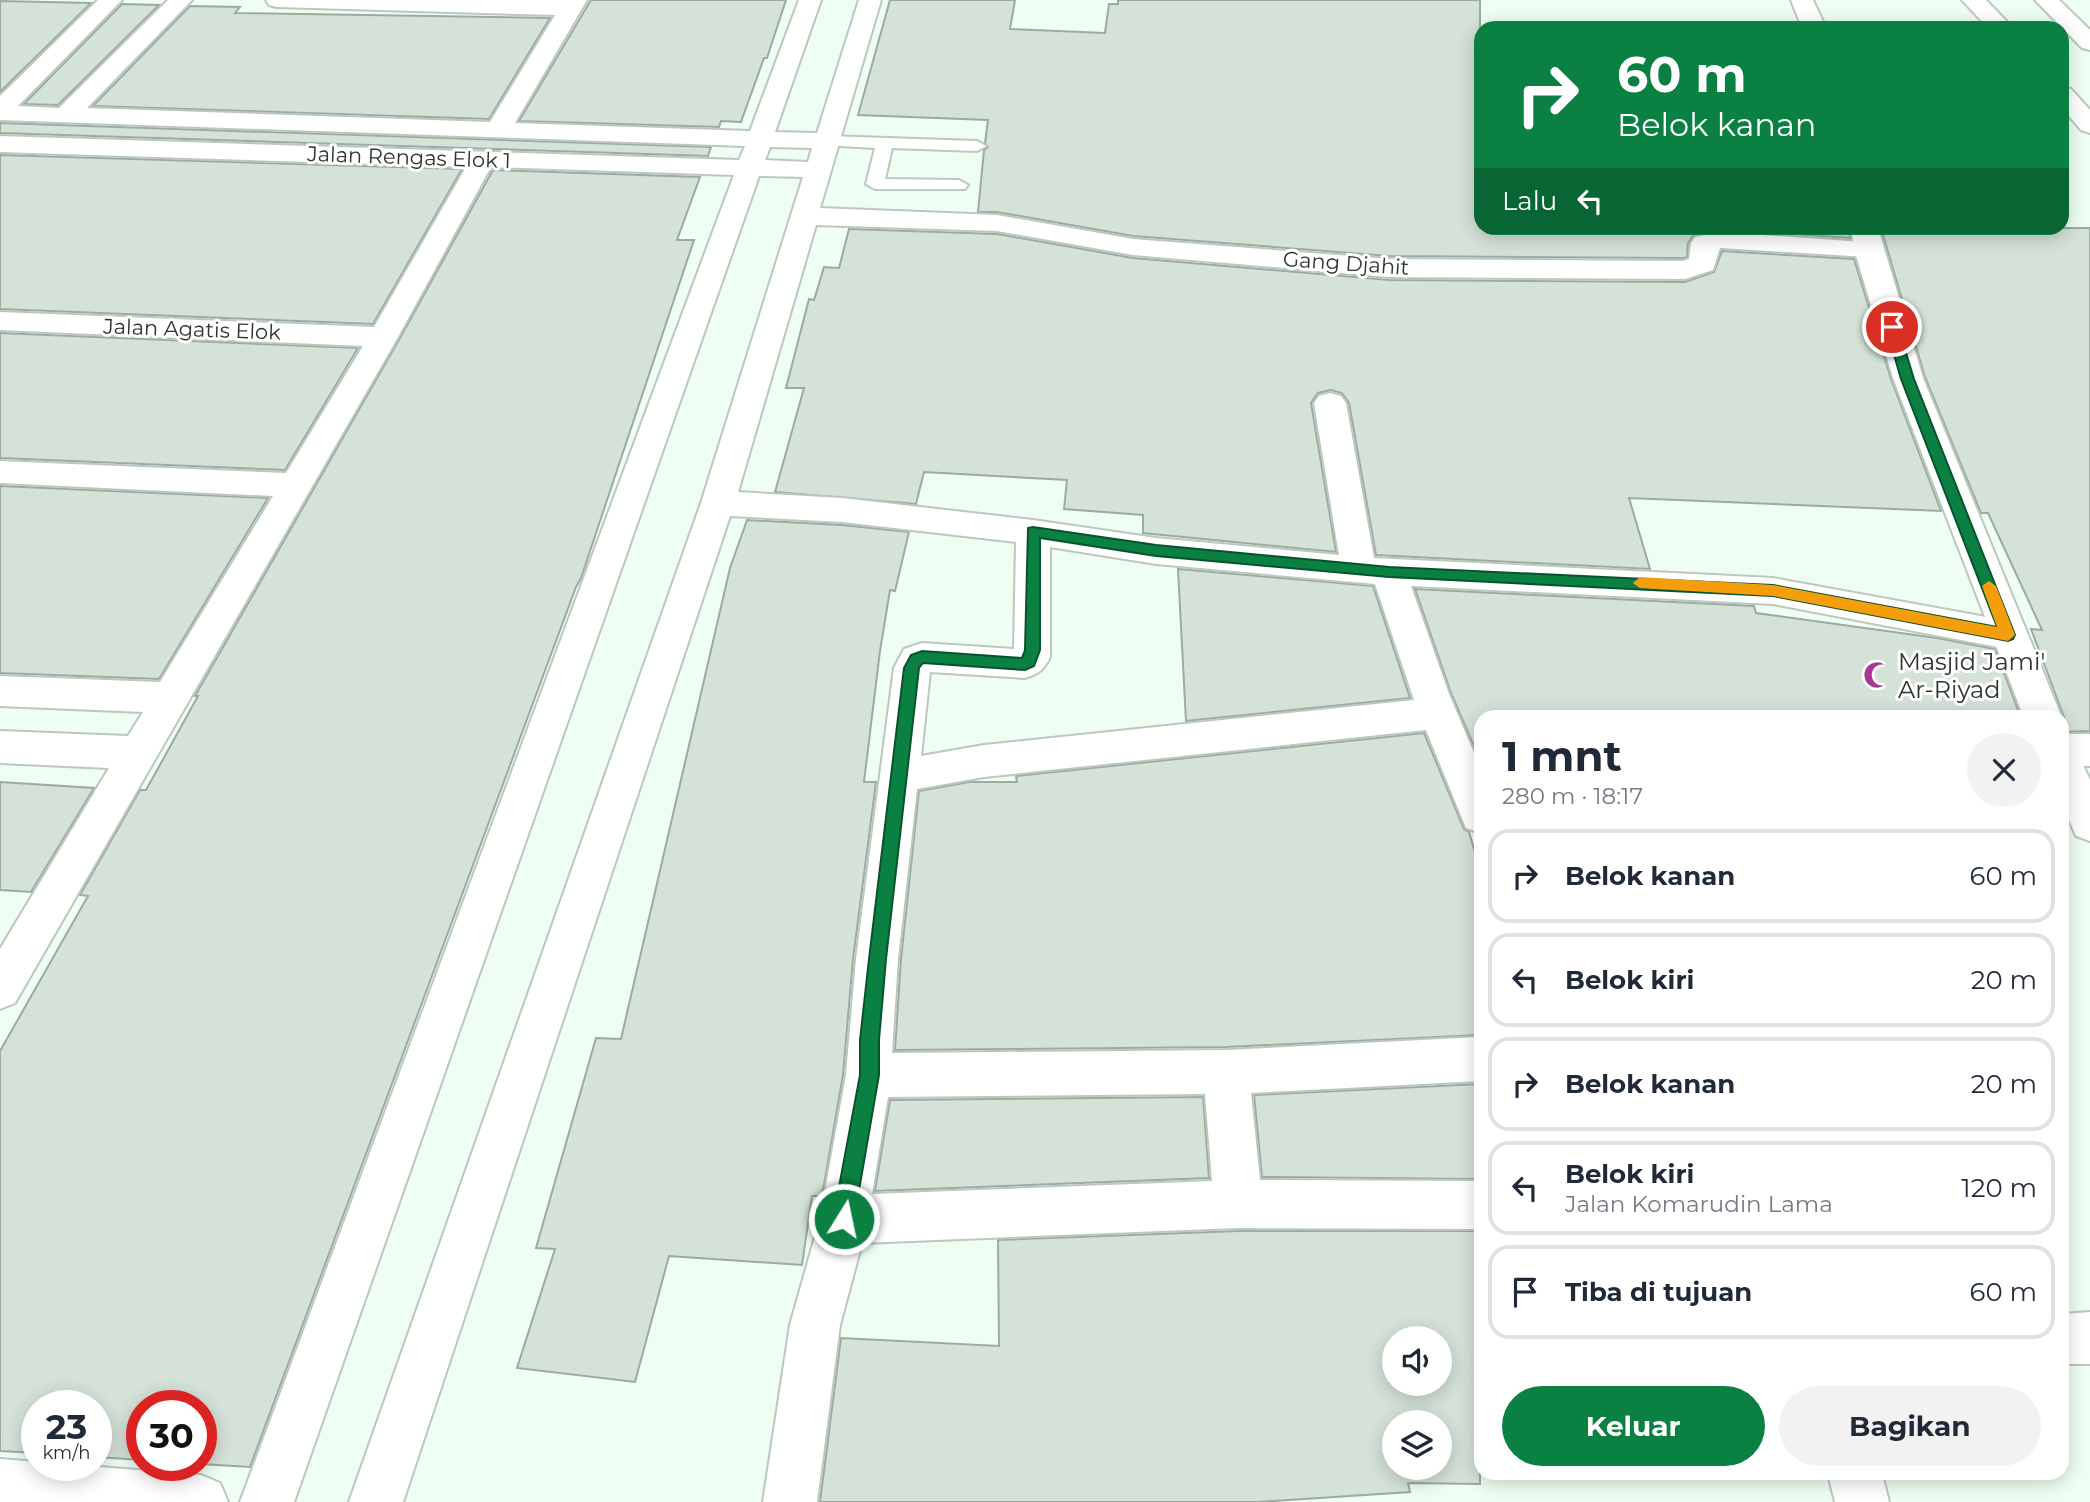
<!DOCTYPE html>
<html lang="id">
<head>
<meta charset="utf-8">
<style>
  body { margin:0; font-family:Montserrat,sans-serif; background:#f2f2f3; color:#1f2937; height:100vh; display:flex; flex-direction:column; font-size:26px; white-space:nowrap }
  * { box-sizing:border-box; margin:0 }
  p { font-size:23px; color:#747a83 }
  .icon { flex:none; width:38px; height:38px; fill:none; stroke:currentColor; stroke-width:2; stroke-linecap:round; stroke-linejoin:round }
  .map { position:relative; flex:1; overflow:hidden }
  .sheet { position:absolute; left:1474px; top:710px; width:595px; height:770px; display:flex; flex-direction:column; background:#fff; border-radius:21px; box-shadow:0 4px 18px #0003 }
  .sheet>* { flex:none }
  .banner { position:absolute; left:1474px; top:21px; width:595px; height:214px; border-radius:21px; box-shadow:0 4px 18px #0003; background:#0b8043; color:#fff; overflow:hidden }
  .fabs { position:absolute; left:1382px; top:1326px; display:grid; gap:14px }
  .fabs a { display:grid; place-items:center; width:70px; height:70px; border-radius:50%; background:#fff; box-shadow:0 4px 18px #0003; font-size:35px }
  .speed { position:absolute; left:21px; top:1390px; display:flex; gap:14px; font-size:35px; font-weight:700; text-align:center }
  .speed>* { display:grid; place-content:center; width:91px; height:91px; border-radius:50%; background:#fff; box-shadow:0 4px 18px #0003; line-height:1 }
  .speed small { font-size:18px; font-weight:400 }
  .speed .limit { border:10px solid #d22; background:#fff; color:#111 }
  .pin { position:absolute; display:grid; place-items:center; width:60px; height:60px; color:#fff; margin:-30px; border:4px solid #fff; border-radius:50%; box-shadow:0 2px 7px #0007 }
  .me { position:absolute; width:77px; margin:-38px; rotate:10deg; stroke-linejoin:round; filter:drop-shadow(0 0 5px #0008) }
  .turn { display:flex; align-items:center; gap:24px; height:147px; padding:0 28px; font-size:32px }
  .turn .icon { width:91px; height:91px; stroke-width:2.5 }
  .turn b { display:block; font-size:49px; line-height:60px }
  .then { display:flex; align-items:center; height:66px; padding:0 28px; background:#0003; gap:14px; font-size:26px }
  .round { display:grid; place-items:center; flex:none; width:74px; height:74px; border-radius:37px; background:#f2f2f3 }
  .head { display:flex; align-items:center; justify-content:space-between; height:119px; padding:0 28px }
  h1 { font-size:42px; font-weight:700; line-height:52px }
  .action { display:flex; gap:14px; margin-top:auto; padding:14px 28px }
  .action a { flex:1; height:80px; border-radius:42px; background:#0b8043; color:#fff; font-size:28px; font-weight:700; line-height:80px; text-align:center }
  .action a+a { background:#f2f2f3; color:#1f2937 }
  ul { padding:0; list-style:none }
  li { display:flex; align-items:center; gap:21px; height:94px; margin:0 14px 10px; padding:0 14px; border:4px solid #e0e1e3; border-radius:21px }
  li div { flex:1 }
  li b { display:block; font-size:26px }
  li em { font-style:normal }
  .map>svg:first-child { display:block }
  .building { fill:#d4e2d8; stroke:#9caaa0; stroke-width:2; fill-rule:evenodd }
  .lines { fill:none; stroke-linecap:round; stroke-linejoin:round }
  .lane-casing { stroke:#bac8be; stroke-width:4 }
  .street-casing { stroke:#bac8be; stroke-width:4 }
  .secondary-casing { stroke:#bac8be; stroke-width:4 }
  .highway-casing { stroke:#bac8be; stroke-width:4 }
  .lane { fill:#fff; fill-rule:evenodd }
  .street { fill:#fff; fill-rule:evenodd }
  .secondary { fill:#fff; fill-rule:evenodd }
  .highway { fill:#fff; fill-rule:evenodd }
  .route { fill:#0b8043; stroke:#07532c; stroke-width:2 }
  .slow { fill:#f59e0b }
  .labels { text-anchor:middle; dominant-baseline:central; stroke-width:6; stroke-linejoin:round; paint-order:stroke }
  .far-street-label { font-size:21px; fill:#2e3430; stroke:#fff }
  .poi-label { font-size:24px; fill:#2e3430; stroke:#fff; text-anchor:start }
</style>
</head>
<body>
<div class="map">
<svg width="2090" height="1502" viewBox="0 0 2090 1502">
  <rect width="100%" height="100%" fill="#effef3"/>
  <!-- building -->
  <path class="building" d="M591 0H786L767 58H764L741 122 721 121 719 127 519 121Z
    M890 0H1015L1010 29 1105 33 1109 4H1118V0H1480V228H1849L1850 238 1720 229 1693 236 1688 243 1687 257 1683 258 1389 256 1133 236 997 212H978L984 150 988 147 985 143 988 120 858 115Z
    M0 1 91 3 0 92Z
    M122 4 159 5 58 105 24 104Z
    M190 6 240 7 235 13 550 18 489 119 93 106Z
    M0 123 711 147 708 156 0 133Z
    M0 155 462 169 373 324 0 309Z
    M493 170 700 177 677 240H694L581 578 576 587 250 1467 201 1464V1405H142V1460L96 1457V1405H37V1453L0 1451V1051L88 896 80 895 140 790H146L198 696H195L400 338Z
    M1881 228H2090V731L2062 732 2064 717 2031 629 2042 630 1988 513H1981L1925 377Z
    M849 229 997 234 1133 258 1389 280 1685 282 1714 272 1722 251 1854 259 1891 379 1941 511 1629 498 1650 569 1376 555 1349 403 1342 393 1331 390 1318 393 1311 403 1336 552 1143 533V515L1064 509 1067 480 924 472 916 504 775 492 804 388H786L809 299 814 300 824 267 839 268Z
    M0 333 358 348 285 470 0 458Z
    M0 486 268 498 159 679 0 673Z
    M747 520 842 525 909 532 895 591 890 590 880 651 864 782H876L853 959 843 1075 822 1196H812L802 1265 669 1256 635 1382 517 1368 555 1249 536 1248 596 1038 621 1039 730 568Z
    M1178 569 1373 586 1410 698 1186 721Z
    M1415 589 1754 606 1756 613 1937 638 1995 649 2021 718H1812L1693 711 1695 718H1480V753H1477L1451 693Z
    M1424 733 1464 829 1469 832 1480 869V1035L1226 1047 895 1050 901 959 919 791 969 782H1017L1016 776Z
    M0 782 94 788 31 892 0 890Z
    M1480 1084V1179L1262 1177 1254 1095Z
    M1203 1097 1209 1178 875 1191 890 1100Z
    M1238 1231H1480V1484L1408 1483 1410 1492 1258 1502H820L841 1338 999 1346 998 1240ZM1395 1339H1440V1384H1395ZM1395 1423H1440V1468H1395Z"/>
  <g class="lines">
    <defs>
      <path id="lane" d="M828 136 977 141 986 146 977 151 892 148 885 179 959 180 968 185 965 189H875L866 184 875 148 822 145 819 141 822 137Z"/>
      <path id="street" d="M98 0H122L18 106 59 108 168 0H192L87 108 490 122 555 15 277 7 269 5 266 0H587L515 123 750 131 799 0H821L775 132 817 133 859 0H881L820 208 997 215 1133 239 1389 259 1683 261 1689 259 1691 243 1695 237 1720 232 1878 243 1882 249 1878 255 1868 257 1720 248 1713 270 1685 279 1389 277 1133 255 997 231 816 225 738 492 842 498 1033 520 1156 538 1339 555 1314 403 1319 396 1330 393 1341 396 1346 403 1374 558 1773 578 2008 621 2021 625 2026 635 2021 645 2008 649 1773 604 1411 586 1449 694 1480 767V833L1466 828 1426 730 984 777 917 789 898 959 892 1053 1226 1050 1480 1037V1081L1251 1093 1260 1180 1480 1181V1229L1238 1228 862 1243 840 1325 817 1502H763L790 1325 820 1219 846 1075 856 959 894 668 904 649 922 643 1014 649 1016 542 842 522 730 516 403 1502H349L701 503 803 177 759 176 294 1502H240L734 175 491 167 398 337 15 1003 0 1009V949L109 768 0 763V731L128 736 143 712 0 706V676L160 682 273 496 0 483V461L286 473 363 346 0 330V312L374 327 466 167 0 152V136L739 160 745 146 0 120V96ZM770 147 812 148 808 162 765 160ZM1050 547 1156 564 1375 584 1414 700 984 745 921 756 930 672 1025 678C1038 674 1044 670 1050 657ZM1205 1094 1212 1181 872 1194 888 1097Z
        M2062 734H2090V766H2062Z
        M2090 1312V1364H2062V1314Z
        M0 1459 37 1462V1465H74L201 1475 220 1483 228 1502H0Z
        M1828 1474H1882L1889 1502H1835Z"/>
      <path id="secondary" d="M1791 0H1813L1826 28H1802Z
        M1962 0H1986L2013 28H1988Z
        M2062 87 2071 89 2090 110V133L2081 130 2062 108Z
        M1851 228H1878L1923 378 2062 718V719L2024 718 1893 378 1854 249Z
        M2062 745 2076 750 2090 780V841L2076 836 2062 804Z"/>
      <path id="highway" d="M2035 0H2059L2090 30V50L2082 48Z"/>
    </defs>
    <!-- lane casing -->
    <use href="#lane" class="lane-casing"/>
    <!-- street casing -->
    <use href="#street" class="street-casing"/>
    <!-- secondary casing -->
    <use href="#secondary" class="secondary-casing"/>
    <!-- highway casing -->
    <use href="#highway" class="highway-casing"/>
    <!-- lane -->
    <use href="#lane" class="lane"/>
    <!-- street -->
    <use href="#street" class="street"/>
    <!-- secondary -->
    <use href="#secondary" class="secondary"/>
    <!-- highway -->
    <use href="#highway" class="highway"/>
  </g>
  <!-- route -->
  <path class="route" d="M1892 323 1898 327 1914 379 2015 635 2013 639 2008 641 1773 596 1389 577 1156 556 1040 538V650L1034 666 1025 670 923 663 919 668 886 959 879 1040V1075L854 1219 851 1226 844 1229 836 1226 833 1219 860 1075V1040L869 959 904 668 911 655 922 651 1022 658 1025 650 1028 528 1033 527 1156 545 1389 567 1773 585 1997 627 1901 379 1886 327Z"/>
  <!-- slow -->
  <path class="slow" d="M1640 577 1773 585 1997 627 1982 586 1989 581 1996 586 2015 635 2008 641 1773 596 1640 588 1633 583Z"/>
  <!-- icons -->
  <defs>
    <symbol id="mosque-bare" viewBox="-9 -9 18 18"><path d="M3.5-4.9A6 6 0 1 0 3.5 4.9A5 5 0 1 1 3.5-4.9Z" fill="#a83793" stroke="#fff" stroke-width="2.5" paint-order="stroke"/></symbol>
  </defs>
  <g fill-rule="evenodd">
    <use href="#mosque-bare" x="1858" y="656" width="38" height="38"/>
  </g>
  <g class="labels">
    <!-- far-street labels -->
    <g class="far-street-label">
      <text transform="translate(409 157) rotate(2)">Jalan Rengas Elok 1</text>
      <text transform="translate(1346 263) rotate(4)">Gang Djahit</text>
      <text transform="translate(192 329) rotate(2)">Jalan Agatis Elok</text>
    </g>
    <!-- poi labels -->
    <g class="poi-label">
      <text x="1898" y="661">Masjid Jami'<tspan x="1898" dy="28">Ar-Riyad</tspan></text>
    </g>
  </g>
</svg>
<div class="fabs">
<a><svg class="icon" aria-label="sound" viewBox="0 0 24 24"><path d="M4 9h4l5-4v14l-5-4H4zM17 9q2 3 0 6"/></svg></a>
<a><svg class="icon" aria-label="layers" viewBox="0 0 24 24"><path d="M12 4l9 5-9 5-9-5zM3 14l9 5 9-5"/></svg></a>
</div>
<div class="speed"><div>23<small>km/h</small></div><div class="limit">30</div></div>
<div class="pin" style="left:1892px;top:327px;background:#d93025"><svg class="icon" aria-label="arrive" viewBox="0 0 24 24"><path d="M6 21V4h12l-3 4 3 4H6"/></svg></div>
<svg class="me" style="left:844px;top:1219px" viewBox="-20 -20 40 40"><circle r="17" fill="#0b8043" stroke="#fff" stroke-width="3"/><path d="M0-11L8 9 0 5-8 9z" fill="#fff"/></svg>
<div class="banner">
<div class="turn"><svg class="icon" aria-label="right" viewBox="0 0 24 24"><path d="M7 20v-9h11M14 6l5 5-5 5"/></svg><div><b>60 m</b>Belok kanan</div></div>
<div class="then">Lalu<svg class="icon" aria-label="left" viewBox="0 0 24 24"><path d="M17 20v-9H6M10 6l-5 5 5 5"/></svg></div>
</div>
<section class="sheet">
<div class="head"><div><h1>1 mnt</h1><p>280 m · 18:17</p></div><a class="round"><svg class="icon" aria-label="close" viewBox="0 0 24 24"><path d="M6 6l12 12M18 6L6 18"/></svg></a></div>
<ul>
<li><svg class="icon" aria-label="right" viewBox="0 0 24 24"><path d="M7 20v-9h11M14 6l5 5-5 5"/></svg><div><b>Belok kanan</b></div><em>60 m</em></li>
<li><svg class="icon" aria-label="left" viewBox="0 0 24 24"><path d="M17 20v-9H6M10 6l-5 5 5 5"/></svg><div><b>Belok kiri</b></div><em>20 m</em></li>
<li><svg class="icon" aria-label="right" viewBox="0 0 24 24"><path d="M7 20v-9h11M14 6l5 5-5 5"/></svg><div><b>Belok kanan</b></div><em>20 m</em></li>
<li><svg class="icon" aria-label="left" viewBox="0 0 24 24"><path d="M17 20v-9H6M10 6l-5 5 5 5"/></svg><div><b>Belok kiri</b><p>Jalan Komarudin Lama</p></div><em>120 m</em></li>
<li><svg class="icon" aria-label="arrive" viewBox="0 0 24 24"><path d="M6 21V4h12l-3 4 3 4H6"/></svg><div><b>Tiba di tujuan</b></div><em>60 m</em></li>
</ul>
<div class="action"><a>Keluar</a><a>Bagikan</a></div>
</section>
</div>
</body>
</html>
